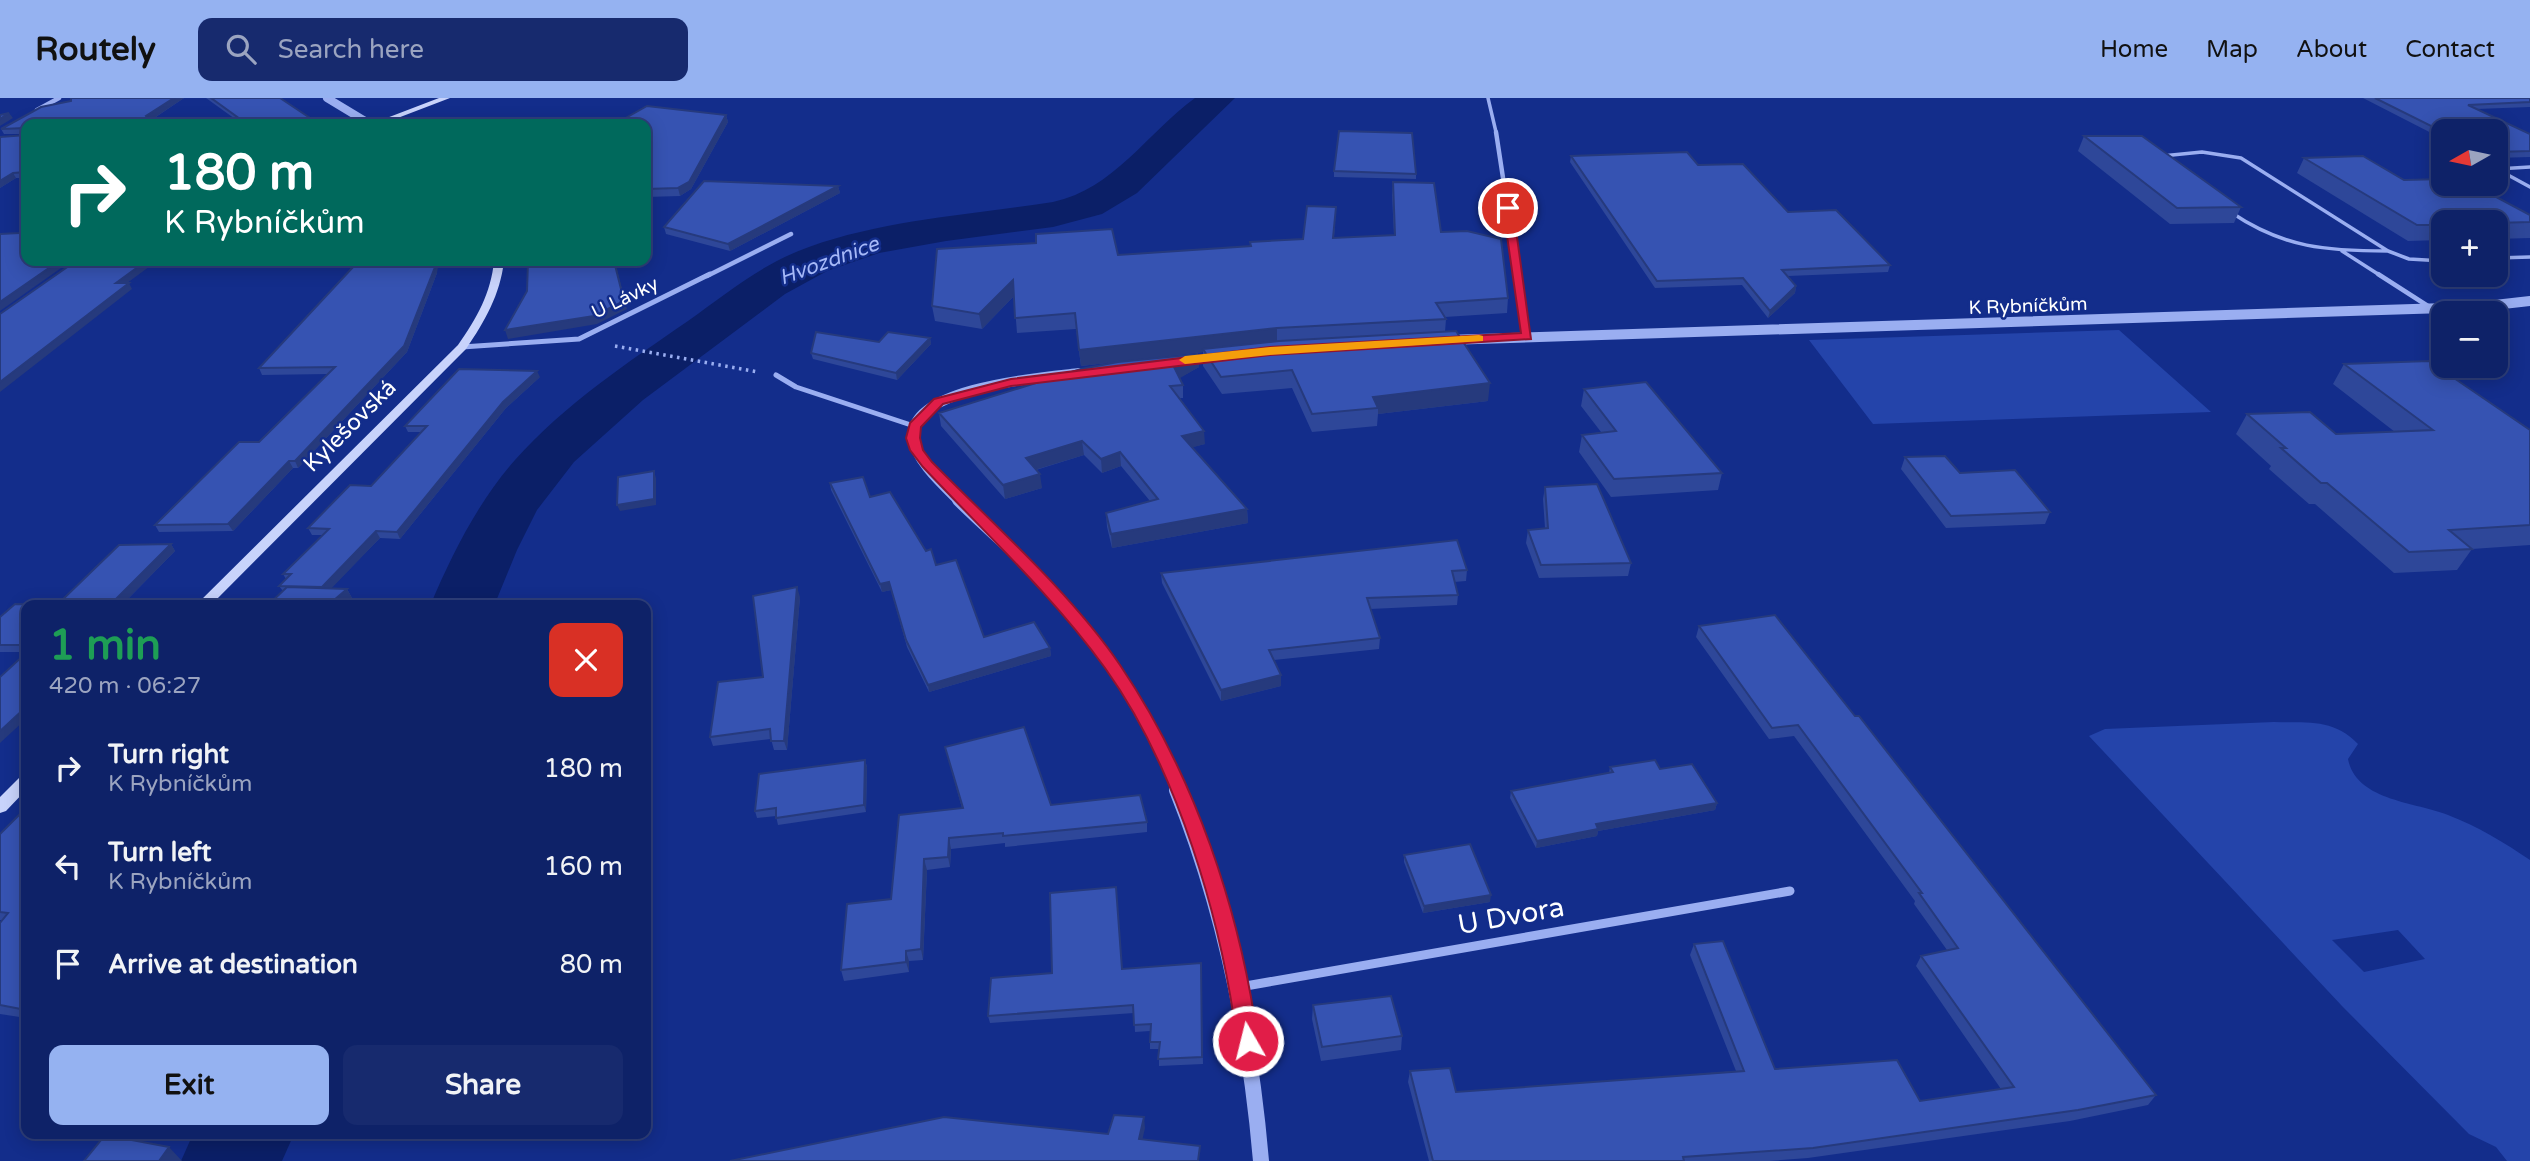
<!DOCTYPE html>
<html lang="en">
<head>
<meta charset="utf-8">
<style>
  body { margin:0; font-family:"Varela Round",sans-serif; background:#172a6e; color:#f1f3f6; height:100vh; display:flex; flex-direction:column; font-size:26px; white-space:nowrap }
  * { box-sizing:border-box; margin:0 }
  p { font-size:23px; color:#9ba4c0 }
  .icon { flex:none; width:38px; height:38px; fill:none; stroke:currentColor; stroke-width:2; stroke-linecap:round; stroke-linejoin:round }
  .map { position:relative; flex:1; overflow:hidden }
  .side { position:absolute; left:21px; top:502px; width:630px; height:539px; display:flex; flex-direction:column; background:#0e2268; border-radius:14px; box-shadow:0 4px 18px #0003,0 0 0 2px #2e3f7c }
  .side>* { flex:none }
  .top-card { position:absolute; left:21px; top:21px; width:630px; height:147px; border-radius:14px; box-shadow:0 4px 18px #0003,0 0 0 2px #2e3f7c; background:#00695c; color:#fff; overflow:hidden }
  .needle { width:46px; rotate:261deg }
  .controls { position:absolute; left:2431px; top:21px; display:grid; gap:14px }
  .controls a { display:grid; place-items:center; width:77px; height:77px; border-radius:14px; background:#0e2268; box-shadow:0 4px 18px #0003,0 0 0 2px #2e3f7c; font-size:35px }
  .pin { position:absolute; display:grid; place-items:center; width:60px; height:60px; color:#fff; margin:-30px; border:4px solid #fff; border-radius:50%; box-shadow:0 2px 7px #0007 }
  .me { position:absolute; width:77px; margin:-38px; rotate:352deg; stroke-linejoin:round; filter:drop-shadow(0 0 5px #0008) }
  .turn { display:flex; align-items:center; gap:24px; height:147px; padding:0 28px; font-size:32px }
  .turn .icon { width:91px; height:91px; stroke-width:2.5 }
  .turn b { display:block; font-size:49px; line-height:60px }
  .round { display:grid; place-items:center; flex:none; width:74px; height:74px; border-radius:14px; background:#172a6e }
  .overview { display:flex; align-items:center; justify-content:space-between; height:119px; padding:0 28px }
  h1 { font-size:42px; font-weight:700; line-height:52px; color:#1e9e55 }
  .button { display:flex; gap:14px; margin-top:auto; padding:14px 28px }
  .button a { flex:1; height:80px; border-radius:14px; background:#95b2f1; color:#111; font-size:28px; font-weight:700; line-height:80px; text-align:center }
  .button a+a { background:#172a6e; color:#f1f3f6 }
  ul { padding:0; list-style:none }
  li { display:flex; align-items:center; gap:21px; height:98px; padding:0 28px }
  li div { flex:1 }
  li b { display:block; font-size:26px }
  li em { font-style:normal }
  header { display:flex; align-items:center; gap:42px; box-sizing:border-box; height:98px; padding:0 35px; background:#95b2f1; color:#111 }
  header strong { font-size:33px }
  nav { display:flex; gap:38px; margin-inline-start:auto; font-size:24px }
  .search { width:490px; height:63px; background:#172a6e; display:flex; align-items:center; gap:18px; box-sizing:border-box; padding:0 24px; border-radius:14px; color:#9ba4c0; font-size:26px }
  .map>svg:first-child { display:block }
  .green { fill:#2444aa; fill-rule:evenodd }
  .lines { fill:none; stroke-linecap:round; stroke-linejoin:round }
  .river { fill:#0b1f67; fill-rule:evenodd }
  .path { stroke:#9aaef1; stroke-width:3.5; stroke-dasharray:2.5 4.5; stroke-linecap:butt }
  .service-far1 { stroke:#9aaef1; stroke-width:3.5 }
  .service { stroke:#9aaef1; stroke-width:4.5 }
  .minor-far2 { stroke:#9aaef1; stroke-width:4.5 }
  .minor-far1 { stroke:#9aaef1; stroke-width:5 }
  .minor { stroke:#9aaef1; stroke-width:9 }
  .tertiary-far3 { stroke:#9aaef1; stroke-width:8 }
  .tertiary-far2 { stroke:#9aaef1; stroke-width:10 }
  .tertiary-far1 { stroke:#9aaef1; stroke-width:12 }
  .tertiary { stroke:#9aaef1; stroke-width:16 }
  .secondary { fill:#c8d3fb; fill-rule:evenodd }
  .wall { fill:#2e4799 }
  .shaded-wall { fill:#263a7d }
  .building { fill:#3653b2; stroke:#263a7d; stroke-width:2 }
  .route { fill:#e11d48; stroke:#92132f; stroke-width:2 }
  .slow { fill:#f59e0b }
  .labels { text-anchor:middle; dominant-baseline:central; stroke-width:5; stroke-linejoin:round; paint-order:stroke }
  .far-street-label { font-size:19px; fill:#fff; stroke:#132d8b }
  .far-water-label { font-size:21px; font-style:italic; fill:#a6b9f8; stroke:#132d8b }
  .street-label { font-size:23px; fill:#fff; stroke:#132d8b }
  .near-street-label { font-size:28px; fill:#fff; stroke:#132d8b }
</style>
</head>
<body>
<header>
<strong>Routely</strong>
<div class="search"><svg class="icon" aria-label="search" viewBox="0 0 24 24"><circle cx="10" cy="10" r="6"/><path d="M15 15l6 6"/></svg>Search here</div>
<nav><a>Home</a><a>Map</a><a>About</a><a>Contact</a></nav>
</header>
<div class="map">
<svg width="2530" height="1063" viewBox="0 0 2530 1063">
  <rect width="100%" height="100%" fill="#132d8b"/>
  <!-- green -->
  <path class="green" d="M2119 232 2211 314 1873 326 1809 242Z
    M2274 624C2308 625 2333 620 2358 646L2348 661C2356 703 2416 704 2448 717 2477 728 2505 745 2530 762V1063H2507L2496 1049 2469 1036 2342 908 2089 638 2105 631ZM2398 832 2425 861 2364 874 2332 842Z"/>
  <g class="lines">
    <!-- river -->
    <path class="river" d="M1195 0H1235L1137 95 1102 116 1053 129 946 143 879 155 827 173 785 196 643 302 574 364 537 412 517 452 494 508H430C452 456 478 404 515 362 565 306 627 265 688 223 727 195 763 165 809 149 888 121 971 117 1053 104 1114 91 1147 35 1195 0Z
      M193 1036H294L282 1063H181Z"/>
    <!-- path -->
    <path class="path" d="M615 248 758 274"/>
    <!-- service-far1 -->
    <path class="service-far1" d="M1488 0 1496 34
      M2162 58 2202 54 2241 60 2388 153 2409 161 2443 163
      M2530 69 2497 71 2530 89
      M2232 115C2284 150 2327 153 2388 153
      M2342 153 2381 178
      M2496 160 2530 159"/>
    <!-- service -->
    <path class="service" d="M2378 176 2431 210"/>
    <!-- minor-far2 -->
    <path class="minor-far2" d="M37 12 59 0
      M1496 34 1518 178
      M707 178 791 136"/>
    <!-- minor-far1 -->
    <path class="minor-far1" d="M1518 176 1527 238
      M462 249 579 241 710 176
      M776 277 796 289 914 328"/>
    <!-- minor -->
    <path class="minor" d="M1240 889 1790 793"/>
    <!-- tertiary-far3 -->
    <path class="tertiary-far3" d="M327 0 370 26"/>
    <!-- tertiary-far2 -->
    <path class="tertiary-far2" d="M1446 242 2477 209 2530 203
      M960 404C944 388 915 363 913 339 909 289 1045 279 1079 275"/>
    <!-- tertiary-far1 -->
    <path class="tertiary-far1" d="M958 402C981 425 1006 446 1028 468 1093 533 1144 609 1178 693"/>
    <!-- tertiary -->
    <path class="tertiary" d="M1177 692C1225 812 1250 934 1261 1063"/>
    <!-- secondary -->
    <path class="secondary" d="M439 0H450L382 26H371Z
      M494 163H504C500 197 485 223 466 251L210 508H195L458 247C477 220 491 195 494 163Z
      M26 677V692L6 713 0 715V699L20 679Z"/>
  </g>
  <!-- wall -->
  <path class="wall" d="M71 0H184L150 23 26 26V36H4L1 31 71 3Z
    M206 0H280L319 26H242Z
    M2363 0H2530V9L2477 11 2530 36V59L2496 60V33H2443V41Z
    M726 17 728 24 691 91 680 98 646 99V26Z
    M26 37V80H16L0 90V39Z
    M2084 38 2241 109 2234 125 2170 126 2078 53Z
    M1571 58 1698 67 1890 167 1888 174 1788 178 1796 188 1795 195 1768 220 1742 187 1655 190 1570 64Z
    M2304 60 2404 82 2530 117V140L2496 141V124H2443V142L2408 143 2297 75Z
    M1334 73 1416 76V81L1334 79Z
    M1393 84 1441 134 1508 200 1507 215 1445 219 1446 221 1445 234 1488 303 1378 316 1377 328 1312 334 1292 290 1222 296 1203 268V254L1081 268 1076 231 1017 235 1014 198 982 231 935 223 932 208 1118 157 1250 148V144L1303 141 1336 109 1334 140 1394 137 1392 97Z
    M838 88 840 95 730 153 666 136 664 129Z
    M358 167 437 175 407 254 298 370H293L233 433 159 434 155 427 259 344 328 276 262 277 259 270Z
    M930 240 931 246 897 282 813 261 811 255 879 244Z
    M1198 256 1199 269 1179 280 1183 287V300H1180L1205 346 1192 349 1247 411 1248 425 1112 450 1107 429 1106 415 1150 403 1121 368 1102 375 1084 357 1036 372 1042 390 1005 401 941 328 939 315Z
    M2344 266 2530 332V447L2472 451 2457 472 2394 475 2315 406H2309L2269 371 2271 368 2236 336 2247 316 2336 336 2395 334 2333 286Z
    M540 279 506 310 400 441 380 440 331 490 347 491 352 500 283 493 279 488 286 481 283 476 323 437H312L308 430 371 388 421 334H408L405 328Z
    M1584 291 1722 375 1718 392 1611 399 1579 354 1582 337 1601 334 1581 308Z
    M1905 359 1960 375 2050 414 2045 426 1946 430 1901 371Z
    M830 385 870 399 926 453 936 467 984 539 1050 550 1051 558 929 594 907 549 891 492 882 494 831 392Z
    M1545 389 1631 465 1628 478 1539 480 1526 445 1528 432 1545 430 1543 401Z
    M171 446 175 453 121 508H26V554H0V519L15 506 57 507 119 447Z
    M1467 472 1466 483 1454 484 1458 497 1457 507 1370 511 1380 540 1379 551 1274 562 1281 577V588L1221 603 1162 485 1161 475Z
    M800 499 787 652H774L771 641 713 648 710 639 763 579Z
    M1775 517 2156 997 2148 1007 2070 1023 1808 1060 1769 1063H1429L1408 984 1410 973 1456 994 1736 973 1690 857 1694 846 1775 971 1920 1003 2001 991 1916 868 1921 858 1947 852 1914 806 1915 803 1794 638 1769 641 1696 539 1699 528Z
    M945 649 1051 707 1147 724V734L1005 749V745L951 751 950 769 927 772 923 862 909 863V874L844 883 841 872 891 801 962 710Z
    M865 662 867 669 866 714 778 727 776 718 757 720 755 713Z
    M1610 669 1660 671 1717 705 1715 712 1598 733 1597 738 1536 750 1510 700 1511 693 1609 675Z
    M26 710V920L0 916V825L2 822H0V736Z
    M1404 757 1490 804 1423 815 1404 764Z
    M1201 865 1203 966 1159 968V951H1150V933L1135 934 1134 915 990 925 988 918 1122 871Z
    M1313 907 1402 938 1401 952 1321 963 1312 921Z"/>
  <!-- shaded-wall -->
  <path class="shaded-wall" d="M174 0H184L148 24 146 18Z
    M9 15 13 20 0 28V21Z
    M726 17 728 24 691 91 680 98 678 90Z
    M13 75 16 80 0 90V83Z
    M838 88 840 95 730 153 728 146Z
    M59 163H71L0 213V204Z
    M146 163H157L119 191 116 185Z
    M435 163H439L437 175 407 254 298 370 295 363Z
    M615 163 627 211 597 226 508 241 505 232Z
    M1013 182 1015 197 982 231 979 216Z
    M129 185 132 191 0 294V284Z
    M1796 188 1795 195 1768 220 1770 213Z
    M1277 230V246L1203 251V254L1081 268 1079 252Z
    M930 240 931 246 897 282 896 275Z
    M1198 256 1199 269 1175 283 1174 269Z
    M537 273 540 279 506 310 400 441 397 434 503 304Z
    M1490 285 1488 303 1378 316V310L1373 299Z
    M1204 333 1205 346 1183 352 1182 338Z
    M1082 343 1084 357 1028 374 1026 360Z
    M1120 354 1121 368 1102 375 1101 361Z
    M289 363 293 370 233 433 228 426Z
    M654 373 656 380V407L620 413 617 407Z
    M1040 376 1042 390 1005 401 1003 387Z
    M1247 411 1248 425 1112 450 1111 436Z
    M376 433 380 440 326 496 322 489Z
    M171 446 175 453 121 508H109Z
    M889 484 891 492 882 494 880 486Z
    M797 489 800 499 787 652 784 643Z
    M347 491 352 500 343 508H327Z
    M1050 550 1051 558 929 594 928 587Z
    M1281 577V588L1221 603V592Z
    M26 609V621L0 645V633Z
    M865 662 867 669 866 714 864 707Z
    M1717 705 1715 712 1598 733 1597 738 1536 750 1537 743 1596 726Z
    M949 740 951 751 950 769 948 759Z
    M924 761 927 772 923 862 921 851Z
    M1491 797 1490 804 1423 815 1424 808Z
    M906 853 909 863V874L906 864Z
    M1144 1019 1145 1030 1140 1052 1139 1041Z
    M169 1049 182 1063H159Z"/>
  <!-- building -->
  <path class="building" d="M71 0H174L146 18 153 26H26V32L25 30 1 31 41 9 71 3Z
    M211 0H280L319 26H247Z
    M2375 0H2530V4L2468 7 2530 36V53L2496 54V33H2443V34Z
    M647 8 726 17 689 84 678 90 646 91V26H615Z
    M9 15 0 21V17Z
    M1339 33 1412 35 1416 76 1334 73Z
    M26 37V74L13 75 0 83V39Z
    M2084 38H2142L2241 109 2177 110Z
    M1687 54 1698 67 1743 66 1788 114 1836 112 1890 167 1782 172 1796 188 1770 213 1743 180 1657 183 1571 58Z
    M2363 58 2404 82 2443 81V86H2472L2530 117V124L2496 125V124H2443V127H2417L2304 60Z
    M704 83 838 88 728 146 664 129Z
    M1393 84 1434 85 1441 134 1467 133 1501 141 1508 200 1436 205 1446 221 1277 230 1079 252 1075 215 1015 220 1013 182 979 216 932 208 937 151 1036 145V136L1112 131 1118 157 1251 148 1250 144 1303 141 1307 108 1336 109 1333 140 1395 137Z
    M26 131V163H59L0 204V136L19 135Z
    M76 163H146L116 185H129L0 284V216Z
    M359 163H435V169L404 248 295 363H289L228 426 155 427 239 344H259L335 269 259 270 354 168 358 167Z
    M528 163H614L624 203 594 218 505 232 527 193Z
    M1456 233 1490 285 1373 299 1378 310 1312 316 1292 272 1221 279 1203 251 1279 243Z
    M816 234 879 244 888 234 930 240 896 275 811 255Z
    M1198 256 1174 269 1183 287 1170 288 1204 333 1182 338 1247 411 1111 436 1106 415 1158 401 1120 354 1101 361 1082 343 1026 360 1040 376 1003 387 939 315 1081 271 1118 264Z
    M2429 263 2530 332V427L2449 432 2472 451 2409 454 2327 385H2321L2281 350H2286L2247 316 2310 314 2336 336 2433 332 2344 266Z
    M459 271 537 273 503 304 397 434 376 433 322 489 279 488 291 476H283L329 431 308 430 350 387 371 388 427 328H405Z
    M1646 284 1722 375 1614 381 1582 337 1616 333 1584 291Z
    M1945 358 1960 375 2015 372 2050 414 1951 418 1905 359Z
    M654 373V401L617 407 618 379Z
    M863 379 870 399 890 394 926 453 931 451 936 467 956 462 984 539 1034 524 1050 550 928 587 906 542 889 484 880 486 830 385Z
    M1597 386 1631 465 1541 467 1528 432 1548 430 1545 389Z
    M1457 442 1467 472 1452 473 1458 497 1367 500 1380 540 1269 552 1281 577 1221 592 1161 475Z
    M171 446 109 508H26V547H0V519L15 506 57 507 119 447Z
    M287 489 347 491 327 508H267Z
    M797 489 784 643H771L770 631 710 639 718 584 763 579 753 498Z
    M1775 517 1855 618H1859L2156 997 2078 1012 1813 1050 1683 1059 1684 1063H1433L1410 973 1450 970 1456 994 1744 973 1694 846 1723 843 1775 971 1897 962 1920 1003 2014 989 1921 858 1958 850 1919 795H1922L1798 627 1772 630 1699 528Z
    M26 555V609L0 633V579Z
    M1024 629 1051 707 1140 697 1147 724 1003 738V735L949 740 948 759 924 761 921 851 906 853V864L841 872 847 806 891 801 899 717 963 710 945 649Z
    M865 662 864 707 776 720V710L755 713 759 676Z
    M1655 662 1660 671 1692 666 1717 705 1596 726 1598 731 1537 743 1511 693 1613 674 1610 669Z
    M26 710V863L21 869 26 870V912L0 907V825L8 815 0 814V736Z
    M1470 746 1491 797 1424 808 1404 757Z
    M1116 789 1122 871 1201 865 1202 959 1158 961 1160 944H1150L1151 926 1134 927 1133 907 988 918 991 880 1052 875 1050 795Z
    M1391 898 1402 938 1322 949 1313 907Z
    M1114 1017 1144 1019 1139 1041 1200 1048 1198 1063H730L944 1019 1108 1036Z
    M105 1037 169 1049 159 1063H84Z"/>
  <!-- route -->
  <path class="route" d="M1508 107 1513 110 1531 241 1270 257 1011 288 943 306 921 329 920 340 923 352 932 364C993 426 1071 495 1120 567 1195 678 1240 812 1258 943L1255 950 1248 953 1240 950 1237 943C1222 823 1177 670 1105 570 1052 497 985 435 923 369L910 352 906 340 910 325 934 301 1011 281 1270 249 1521 235 1503 110Z"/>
  <!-- slow -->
  <path class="slow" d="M1479 237 1483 238V243L1270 257 1185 266 1179 262 1185 258 1270 249Z"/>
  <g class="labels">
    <!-- far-street labels -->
    <g class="far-street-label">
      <text transform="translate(625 200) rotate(-26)">U Lávky</text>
      <text transform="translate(2028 208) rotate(-2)">K Rybníčkům</text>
    </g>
    <!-- far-water labels -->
    <g class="far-water-label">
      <text transform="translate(829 163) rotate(-20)">Hvozdnice</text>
    </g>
    <!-- street labels -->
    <g class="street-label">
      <text transform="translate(350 328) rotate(-45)">Kylešovská</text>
    </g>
    <!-- near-street labels -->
    <g class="near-street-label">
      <text transform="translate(1511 818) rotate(-10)">U Dvora</text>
    </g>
  </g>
</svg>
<div class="controls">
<a><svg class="needle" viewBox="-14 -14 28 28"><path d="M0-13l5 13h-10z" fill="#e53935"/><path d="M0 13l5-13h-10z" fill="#9ba4c0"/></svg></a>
<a>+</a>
<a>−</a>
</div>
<div class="pin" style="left:1508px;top:110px;background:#d93025"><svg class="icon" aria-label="arrive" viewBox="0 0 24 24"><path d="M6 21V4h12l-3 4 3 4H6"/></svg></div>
<svg class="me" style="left:1248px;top:943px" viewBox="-20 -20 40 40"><circle r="17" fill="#e11d48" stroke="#fff" stroke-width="3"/><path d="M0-11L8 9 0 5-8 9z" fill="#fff"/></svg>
<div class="top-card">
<div class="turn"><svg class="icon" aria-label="right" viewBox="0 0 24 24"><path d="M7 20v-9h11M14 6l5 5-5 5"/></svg><div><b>180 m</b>K Rybníčkům</div></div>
</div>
<section class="side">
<div class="overview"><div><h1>1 min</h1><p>420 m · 06:27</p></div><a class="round" style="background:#d93025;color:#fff"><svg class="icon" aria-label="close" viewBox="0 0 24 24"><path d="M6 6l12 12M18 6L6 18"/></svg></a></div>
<ul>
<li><svg class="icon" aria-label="right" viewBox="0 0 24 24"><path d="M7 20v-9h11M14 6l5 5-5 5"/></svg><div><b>Turn right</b><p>K Rybníčkům</p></div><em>180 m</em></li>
<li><svg class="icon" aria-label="left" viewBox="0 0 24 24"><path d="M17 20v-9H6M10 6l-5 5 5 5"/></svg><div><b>Turn left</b><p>K Rybníčkům</p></div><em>160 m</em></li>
<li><svg class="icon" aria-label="arrive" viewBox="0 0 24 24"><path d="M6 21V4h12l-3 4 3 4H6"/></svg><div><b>Arrive at destination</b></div><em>80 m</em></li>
</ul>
<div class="button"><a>Exit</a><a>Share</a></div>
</section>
</div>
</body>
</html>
